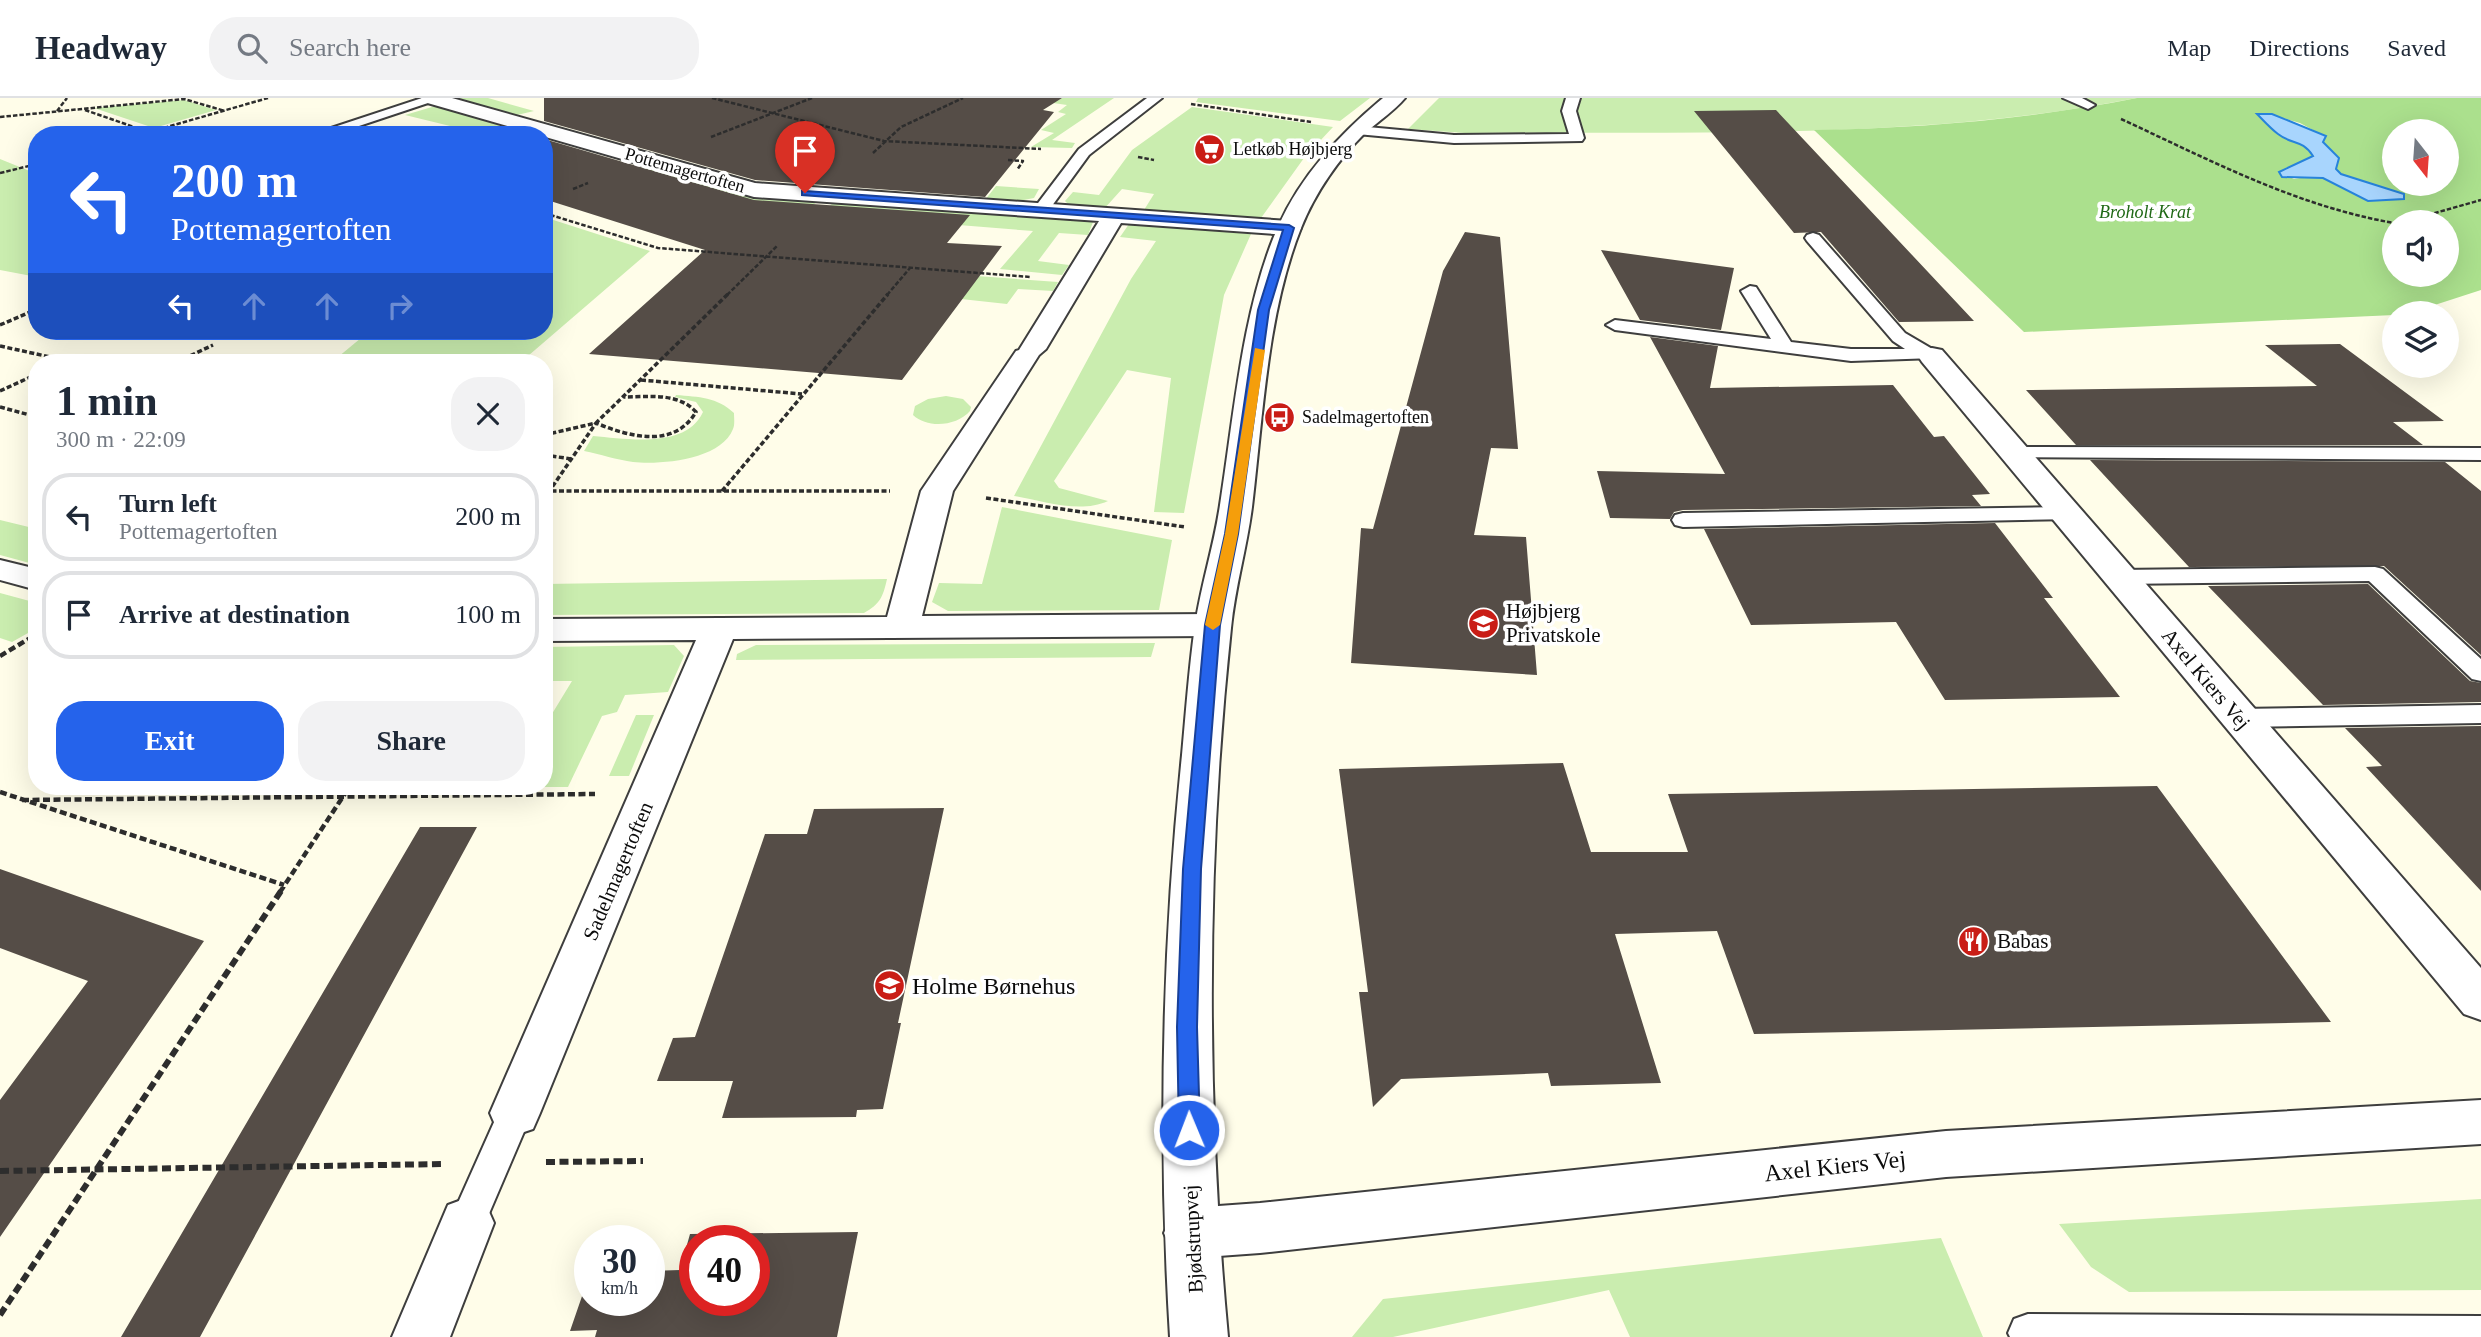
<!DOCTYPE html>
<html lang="en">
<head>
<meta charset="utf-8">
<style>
  body { margin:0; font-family:"Times New Roman",serif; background:#f2f2f3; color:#1f2937; height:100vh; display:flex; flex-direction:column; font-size:26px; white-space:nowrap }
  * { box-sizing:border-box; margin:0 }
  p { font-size:23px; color:#747a83 }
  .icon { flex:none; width:38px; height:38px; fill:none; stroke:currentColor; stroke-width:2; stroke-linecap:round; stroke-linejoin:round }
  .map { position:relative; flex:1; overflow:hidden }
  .side { position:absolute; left:28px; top:256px; width:525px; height:441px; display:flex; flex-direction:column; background:#fff; border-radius:28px; box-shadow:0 7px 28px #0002 }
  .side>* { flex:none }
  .guide { position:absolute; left:28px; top:28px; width:525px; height:214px; border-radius:28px; box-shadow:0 7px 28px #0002; background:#2563eb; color:#fff; overflow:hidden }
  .needle { width:46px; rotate:163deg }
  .fabs { position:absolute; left:2382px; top:21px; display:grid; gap:14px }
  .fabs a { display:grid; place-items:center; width:77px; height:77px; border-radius:50%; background:#fff; box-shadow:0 7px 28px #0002; font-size:35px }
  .speed { position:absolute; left:574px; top:1127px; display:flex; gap:14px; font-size:35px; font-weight:700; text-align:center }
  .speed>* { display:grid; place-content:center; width:91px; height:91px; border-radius:50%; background:#fff; box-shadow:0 7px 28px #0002; line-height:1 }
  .speed small { font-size:18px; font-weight:400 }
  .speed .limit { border:10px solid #d22; background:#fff; color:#111 }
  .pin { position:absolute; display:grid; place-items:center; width:60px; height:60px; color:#fff; margin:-72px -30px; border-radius:50% 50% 50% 0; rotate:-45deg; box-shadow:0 0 7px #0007 }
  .pin .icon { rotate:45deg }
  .me { position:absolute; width:77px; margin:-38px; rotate:359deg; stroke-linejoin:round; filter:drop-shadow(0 0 5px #0008) }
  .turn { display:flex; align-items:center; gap:24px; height:147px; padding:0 28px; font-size:32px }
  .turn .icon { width:91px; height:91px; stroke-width:2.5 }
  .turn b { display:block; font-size:49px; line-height:60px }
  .lanes { display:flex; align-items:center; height:66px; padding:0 28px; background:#0003; justify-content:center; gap:35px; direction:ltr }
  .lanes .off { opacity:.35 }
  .round { display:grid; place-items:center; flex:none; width:74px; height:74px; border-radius:28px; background:#f2f2f3 }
  .summary { display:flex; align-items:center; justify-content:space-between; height:119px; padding:0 28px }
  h1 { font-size:42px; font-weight:800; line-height:52px }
  .cta { display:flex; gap:14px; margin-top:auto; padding:14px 28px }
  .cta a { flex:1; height:80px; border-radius:28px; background:#2563eb; color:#fff; font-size:28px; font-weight:800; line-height:80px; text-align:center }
  .cta a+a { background:#f2f2f3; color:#1f2937 }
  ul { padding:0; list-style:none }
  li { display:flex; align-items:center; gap:21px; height:88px; margin:0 14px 10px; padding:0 14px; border:4px solid #e0e1e3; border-radius:28px }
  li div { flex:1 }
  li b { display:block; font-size:26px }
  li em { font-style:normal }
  header { display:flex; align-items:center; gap:42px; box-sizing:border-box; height:98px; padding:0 35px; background:#fff; border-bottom:2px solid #e0e1e3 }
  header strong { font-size:33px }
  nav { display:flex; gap:38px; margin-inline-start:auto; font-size:24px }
  .search { width:490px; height:63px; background:#f2f2f3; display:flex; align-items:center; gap:18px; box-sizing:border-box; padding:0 24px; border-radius:28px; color:#747a83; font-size:26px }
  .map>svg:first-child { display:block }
  .green { fill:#caedaf }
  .forest { fill:#abe08d; fill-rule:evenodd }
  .water { fill:#a8d5fd; stroke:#2783db; stroke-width:2 }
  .building { fill:#554d47; fill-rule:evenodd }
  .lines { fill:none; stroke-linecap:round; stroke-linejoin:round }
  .service-casing { stroke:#3e3e3e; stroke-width:4 }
  .minor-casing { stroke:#3e3e3e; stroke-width:4 }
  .tertiary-casing { stroke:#3e3e3e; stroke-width:4 }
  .path-far3 { stroke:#2d2d2d; stroke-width:2.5; stroke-dasharray:4.5 2; stroke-linecap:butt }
  .path-far2 { stroke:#2d2d2d; stroke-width:3.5; stroke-dasharray:5 2.5; stroke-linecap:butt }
  .path-far1 { stroke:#2d2d2d; stroke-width:4.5; stroke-dasharray:7 3.5; stroke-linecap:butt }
  .path { stroke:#2d2d2d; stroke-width:6; stroke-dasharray:9 4.5; stroke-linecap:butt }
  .service { fill:#fff; fill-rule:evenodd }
  .minor { fill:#fff; fill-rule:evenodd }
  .tertiary { fill:#fff; fill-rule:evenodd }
  .route { fill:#2563eb; stroke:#184099; stroke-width:2 }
  .slow { fill:#f59e0b }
  .labels { text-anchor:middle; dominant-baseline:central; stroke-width:7; stroke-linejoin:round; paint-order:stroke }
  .far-poi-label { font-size:18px; fill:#0b0b0b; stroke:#fff; text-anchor:start }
  .far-street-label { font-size:18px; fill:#0b0b0b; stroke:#fff }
  .far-park-label { font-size:18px; font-style:italic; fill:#206916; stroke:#fff }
  .poi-label { font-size:21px; fill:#0b0b0b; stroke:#fff; text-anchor:start }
  .street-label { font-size:21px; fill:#0b0b0b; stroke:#fff }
  .near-poi-label { font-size:24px; fill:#0b0b0b; stroke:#fff; text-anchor:start }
  .near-street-label { font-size:24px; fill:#0b0b0b; stroke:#fff }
</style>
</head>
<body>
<header>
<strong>Headway</strong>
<div class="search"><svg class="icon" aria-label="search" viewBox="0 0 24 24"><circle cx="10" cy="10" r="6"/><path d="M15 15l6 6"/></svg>Search here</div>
<nav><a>Map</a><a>Directions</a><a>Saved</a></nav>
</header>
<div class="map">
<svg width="2481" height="1239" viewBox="0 0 2481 1239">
  <rect width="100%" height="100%" fill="#fffde9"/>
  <!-- green -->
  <path class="green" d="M454 0H488L534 13 517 17Z
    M1062 0H1114L1052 42 1075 45 1072 50 1031 49 1054 35 1041 32 1066 16 1058 14 1067 7 1053 5Z
    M1198 0H1370L1340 23 1196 4Z
    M1439 0H2137C1916 43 1689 33 1465 35L1408 31Z
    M184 2 216 12 154 30 94 10Z
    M432 9H438L533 37H487L405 17Z
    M1192 9 1333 29 1304 60 1261 120 1144 112 1154 96 1122 91 1104 111 1068 106 1065 103 1073 94 1099 97 1132 52Z
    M0 61 37 76V179L0 172Z
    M643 69 755 98 818 103 804 114 621 76Z
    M996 88 1039 91 1034 100 1014 104 985 102Z
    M834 104 1087 122 1093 124 1088 137 1059 135 1038 163 1069 167 1062 177 1000 171 1033 133 821 116Z
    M544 119 650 153 521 264H332L361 240 322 233H544Z
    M1129 126 1251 136 1224 197 1184 415 1154 414 1171 280 1127 272 1054 383 1059 390 1108 403C1080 416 1043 403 1014 398L1131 181 1156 143 1120 139Z
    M949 176 1058 184 1053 193 1018 191 1007 206 961 201Z
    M676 297C699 299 717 299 734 315 734 319 735 327 733 331 721 362 660 367 633 364 617 362 600 356 584 353L593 338C628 341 686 351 703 314L696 304 675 299Z
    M946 298 963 301 971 309 970 313C957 328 928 331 913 317L915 308 928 301Z
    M1002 409 1172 442 1159 512 948 513 932 504 939 485 982 486Z
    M0 422 37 431V467L0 457Z
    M887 481C883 499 880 506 864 515L544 517V486Z
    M0 495 37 505V530L12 544 0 540Z
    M1155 545 1151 559 736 562 737 556 756 547Z
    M674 547 684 558 668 594 625 597 617 614 602 618 568 689H540L544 688V629L572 583H544V549Z
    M636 617H654L629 678H609Z
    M2481 1101V1192L2129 1194 2091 1169 2059 1126Z
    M1941 1140 1983 1239H1630L1609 1192 1393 1239H1352L1383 1201Z"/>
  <!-- forest -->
  <path class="forest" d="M2137 0H2481V192L2410 215 2394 217 2024 234 1814 32C1923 30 2030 21 2137 0ZM2265 15 2300 25 2326 39 2323 44 2339 60 2336 72 2341 76 2403 96 2368 103 2324 80 2311 78 2294 81 2279 74 2314 58C2300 38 2271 42 2265 15ZM2394 33H2446V86H2394ZM2394 124H2446V177H2394Z"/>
  <!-- water -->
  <path class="water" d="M2257 16H2272L2326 38 2323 44 2339 60 2336 71 2341 76 2404 96V101L2368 103 2323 80 2282 79 2279 74 2313 58C2302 41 2292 47 2278 36 2271 31 2262 21 2257 16Z"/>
  <!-- building -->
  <path class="building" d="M544 0H1062L1043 12 1054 14 985 99 755 82 544 23Z
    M1776 12 1974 223 1899 224 1821 134 1794 135 1694 13Z
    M544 41 754 102 970 117 947 145 1002 148 902 282 589 256 705 152 544 101Z
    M1465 134 1500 139 1518 351 1491 350 1474 437 1526 439 1537 577 1351 565 1361 430 1373 431 1443 173Z
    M1601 152 1734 170 1721 232 1640 222Z
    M1650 239 1718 248 1710 290 1893 287 1934 339 1944 338 1990 396 1972 397 1981 408 1683 412 1674 414 1670 421 1610 420 1597 373 1725 376Z
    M2340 246 2444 323 2393 324 2423 347H2076L2026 292 2317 288 2265 247Z
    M2090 362 2445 364 2481 393V557L2384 468 2189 469Z
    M1995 425 2053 500H2044L2120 599 1945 602 1896 524 1751 527 1704 431Z
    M2368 486 2470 583 2481 585V604L2323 607 2208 488Z
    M2481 628V793L2366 669 2382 668 2345 630Z
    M1563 665 1591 754H1688L1668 696 2157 688 2331 924 1754 936 1717 833 1615 836 1661 985 1551 988 1548 975 1401 981 1373 1009 1359 894H1368L1339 671Z
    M944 710 898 925H901L883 1011 857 1012 856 1019 722 1020 733 983H657L673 940 695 939 765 736H807L814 711Z
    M420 729H477L200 1239H121Z
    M0 771 204 843 0 1139V1002L88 883 0 850Z
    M858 1134 837 1239H595L597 1232 570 1233 590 1175V1202H649V1173L680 1172 690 1136ZM695 1143H754V1202H695Z"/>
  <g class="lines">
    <defs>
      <path id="service" d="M422 0 440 1 332 37H310Z
        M1147 0H1162L1089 57 1046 116H1034L1032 113 1079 51Z
        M1566 0H1580L1576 13 1584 40 1582 43 1454 45 1357 36 1350 32 1357 28 1454 37 1569 36 1562 13Z
        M2063 0H2082L2095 7 2088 11Z
        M1813 135 1819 137 1905 235 1934 252 1936 256 1934 260 1851 263 1615 232 1606 227 1615 222 1771 241 1741 193 1750 188 1756 189 1791 244 1851 251H1905L1893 243 1807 143 1805 140 1807 137Z
        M2013 349 2481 350V362L2006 359 2003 355 2006 351Z
        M2065 409 2073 411 2076 416 2073 421 1683 429 1675 427 1672 422 1675 417 1683 415Z
        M2375 469 2383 471 2481 561V583L2472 581 2369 483 2118 486 2110 484 2106 479 2110 474 2118 472Z
        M2481 607V625L2239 629 2230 626 2226 620 2230 614 2239 611Z
        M515 1000 527 1004 532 1015 485 1125 480 1137 467 1142 454 1137 449 1125 503 1004Z
        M2028 1216 2481 1218V1239H2010L2008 1235 2014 1221Z"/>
      <path id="minor" d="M421 0H452L755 85 1289 123 1297 125 1301 130 1297 135 1289 137 1121 125 1046 251 1039 257 953 393 922 518 1213 516 1226 519 1231 527 1226 535 1213 538 733 541 540 1015 533 1031 515 1037 497 1031 490 1015 696 542 544 543V521L887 519 921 393 1016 253 1019 252 1099 123 754 99 424 4Z
        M1932 250 1942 252 2481 870V922L2464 916 1922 264 1918 258 1922 252Z
        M0 462 37 471V492L0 482Z
        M2481 1002V1046L1946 1079 1260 1155 1191 1160 1172 1153 1164 1135 1172 1117 1191 1110 1260 1105 1946 1033Z
        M467 1100 486 1107 494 1125 450 1239H392L448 1107Z"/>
      <path id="tertiary" d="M1383 0H1405C1394 13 1379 23 1366 34 1339 60 1315 95 1301 130 1267 215 1263 318 1252 409 1247 449 1235 489 1231 530 1206 765 1206 1004 1228 1239H1170C1158 1044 1162 851 1182 657 1186 614 1189 570 1195 528 1201 487 1214 448 1220 407 1234 319 1242 211 1278 129 1301 77 1340 36 1383 0Z"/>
    </defs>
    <!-- service casing -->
    <use href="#service" class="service-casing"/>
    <!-- minor casing -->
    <use href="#minor" class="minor-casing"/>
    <!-- tertiary casing -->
    <use href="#tertiary" class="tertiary-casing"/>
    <!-- path-far3 -->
    <path class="path-far3" d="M712 0 884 43 1041 51
      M1191 6 1311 24
      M85 12 157 37
      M57 13 67 0
      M0 19 184 1 225 13
      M2121 21C2210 62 2296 108 2394 125
      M139 37 268 0
      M711 39 812 0
      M873 55 901 29 963 0
      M1138 59 1154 62
      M1008 62 1023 63 1017 72
      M0 75 37 66
      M573 91 588 85
      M544 115 658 150 1030 179
      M2403 124 2481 102
      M727 197 777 148
      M887 197 910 170"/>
    <!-- path-far2 -->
    <path class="path-far2" d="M0 227 37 211
      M0 248 73 264
      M177 264 213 247
      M641 282 802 296
      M0 293 37 276
      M0 309 37 319
      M544 337 596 325 728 196
      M544 357 572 361
      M544 393H890
      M722 393 888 196
      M986 400 1185 429
      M544 401 596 325C630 339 674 351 696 314 678 294 648 299 624 299"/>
    <!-- path-far1 -->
    <path class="path-far1" d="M0 558 37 536
      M0 694 284 787
      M22 702 595 696
      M280 794 350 688"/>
    <!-- path -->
    <path class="path" d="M546 1064 643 1063
      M0 1073 443 1066
      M0 1217 281 793"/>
    <!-- service -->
    <use href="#service" class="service"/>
    <!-- minor -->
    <use href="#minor" class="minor"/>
    <!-- tertiary -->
    <use href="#tertiary" class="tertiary"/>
  </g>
  <!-- route -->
  <path class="route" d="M805 93 1289 127 1294 130 1269 212 1238 436 1220 527 1201 771 1197 929 1200 1032 1197 1039 1189 1042 1182 1039 1179 1032 1177 929 1183 771 1205 527 1225 436 1258 212 1283 132 802 97V93Z"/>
  <!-- slow -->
  <path class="slow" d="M1255 250 1265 252 1238 436 1220 527 1213 532 1205 527 1225 436Z"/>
  <!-- icons -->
  <defs>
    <symbol id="supermarket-disc" viewBox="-11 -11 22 22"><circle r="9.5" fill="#c91d16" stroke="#fff"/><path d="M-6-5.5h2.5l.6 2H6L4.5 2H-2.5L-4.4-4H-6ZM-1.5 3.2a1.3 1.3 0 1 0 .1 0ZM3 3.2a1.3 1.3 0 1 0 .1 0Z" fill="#fff"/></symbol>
    <symbol id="bus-disc" viewBox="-11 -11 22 22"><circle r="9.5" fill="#c91d16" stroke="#fff"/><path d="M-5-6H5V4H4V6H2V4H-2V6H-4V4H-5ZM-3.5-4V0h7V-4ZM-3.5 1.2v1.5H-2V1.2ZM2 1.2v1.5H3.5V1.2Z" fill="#fff"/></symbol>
    <symbol id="school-disc" viewBox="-11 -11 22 22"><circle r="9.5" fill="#c91d16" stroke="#fff"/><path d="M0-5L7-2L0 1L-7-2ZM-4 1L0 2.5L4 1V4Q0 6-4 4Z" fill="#fff"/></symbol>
    <symbol id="restaurant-disc" viewBox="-11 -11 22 22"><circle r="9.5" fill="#c91d16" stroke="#fff"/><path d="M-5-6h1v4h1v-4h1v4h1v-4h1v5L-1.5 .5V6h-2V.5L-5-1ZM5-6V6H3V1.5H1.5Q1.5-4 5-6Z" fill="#fff"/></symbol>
  </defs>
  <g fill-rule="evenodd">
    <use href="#supermarket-disc" x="1192" y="34" width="35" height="35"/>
    <use href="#bus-disc" x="1262" y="302" width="35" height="35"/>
    <use href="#school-disc" x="1466" y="508" width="35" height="35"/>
    <use href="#restaurant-disc" x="1956" y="826" width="35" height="35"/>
    <use href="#school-disc" x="872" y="870" width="35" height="35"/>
  </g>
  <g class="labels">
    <!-- far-poi labels -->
    <g class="far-poi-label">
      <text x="1233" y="51">Letkøb Højbjerg</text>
      <text x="1302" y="319">Sadelmagertoften</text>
    </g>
    <!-- far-street labels -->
    <g class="far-street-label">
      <text transform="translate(685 72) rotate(16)">Pottemagertoften</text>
    </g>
    <!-- far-park labels -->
    <g class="far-park-label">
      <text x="2145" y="114">Broholt Krat</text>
    </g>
    <!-- poi labels -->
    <g class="poi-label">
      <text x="1506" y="513">Højbjerg<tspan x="1506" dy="24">Privatskole</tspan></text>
      <text x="1997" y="843">Babas</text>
    </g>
    <!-- street labels -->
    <g class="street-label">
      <text transform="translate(2206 581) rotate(50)">Axel Kiers Vej</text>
      <text transform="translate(618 773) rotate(-67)">Sadelmagertoften</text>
      <text transform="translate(1193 1141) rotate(-93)">Bjødstrupvej</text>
    </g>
    <!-- near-poi labels -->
    <g class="near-poi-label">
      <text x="912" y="888">Holme Børnehus</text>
    </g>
    <!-- near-street labels -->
    <g class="near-street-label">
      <text transform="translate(1835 1068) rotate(-6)">Axel Kiers Vej</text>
    </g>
  </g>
</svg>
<div class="fabs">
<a><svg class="needle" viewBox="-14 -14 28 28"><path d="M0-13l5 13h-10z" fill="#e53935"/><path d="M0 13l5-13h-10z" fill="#747a83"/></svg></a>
<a><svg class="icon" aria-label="sound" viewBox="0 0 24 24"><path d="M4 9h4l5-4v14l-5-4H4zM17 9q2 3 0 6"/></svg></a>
<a><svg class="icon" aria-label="layers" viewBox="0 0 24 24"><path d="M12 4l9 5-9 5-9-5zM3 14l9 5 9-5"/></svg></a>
</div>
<div class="speed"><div>30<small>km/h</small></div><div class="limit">40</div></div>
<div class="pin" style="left:805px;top:95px;background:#d93025"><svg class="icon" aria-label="arrive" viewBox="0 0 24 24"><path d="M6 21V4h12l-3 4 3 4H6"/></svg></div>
<svg class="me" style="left:1189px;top:1032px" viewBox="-20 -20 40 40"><circle r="17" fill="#2563eb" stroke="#fff" stroke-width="3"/><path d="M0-11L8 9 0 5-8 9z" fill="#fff"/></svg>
<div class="guide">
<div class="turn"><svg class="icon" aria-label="left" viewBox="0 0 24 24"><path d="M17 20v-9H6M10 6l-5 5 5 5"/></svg><div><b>200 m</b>Pottemagertoften</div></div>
<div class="lanes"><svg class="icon" aria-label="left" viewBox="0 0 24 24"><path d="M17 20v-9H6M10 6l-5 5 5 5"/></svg><svg class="icon off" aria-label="ahead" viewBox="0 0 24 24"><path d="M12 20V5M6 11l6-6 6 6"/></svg><svg class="icon off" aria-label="ahead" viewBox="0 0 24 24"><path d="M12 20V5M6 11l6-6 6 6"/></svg><svg class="icon off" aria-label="right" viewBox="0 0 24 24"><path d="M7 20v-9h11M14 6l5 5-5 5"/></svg></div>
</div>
<section class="side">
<div class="summary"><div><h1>1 min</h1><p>300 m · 22:09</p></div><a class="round"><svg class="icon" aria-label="close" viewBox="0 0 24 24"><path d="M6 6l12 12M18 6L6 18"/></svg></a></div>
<ul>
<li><svg class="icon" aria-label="left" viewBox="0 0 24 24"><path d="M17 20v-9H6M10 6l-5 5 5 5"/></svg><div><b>Turn left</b><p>Pottemagertoften</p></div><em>200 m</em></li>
<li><svg class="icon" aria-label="arrive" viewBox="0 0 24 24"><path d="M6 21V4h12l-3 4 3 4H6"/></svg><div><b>Arrive at destination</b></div><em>100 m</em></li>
</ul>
<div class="cta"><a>Exit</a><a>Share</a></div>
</section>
</div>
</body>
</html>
